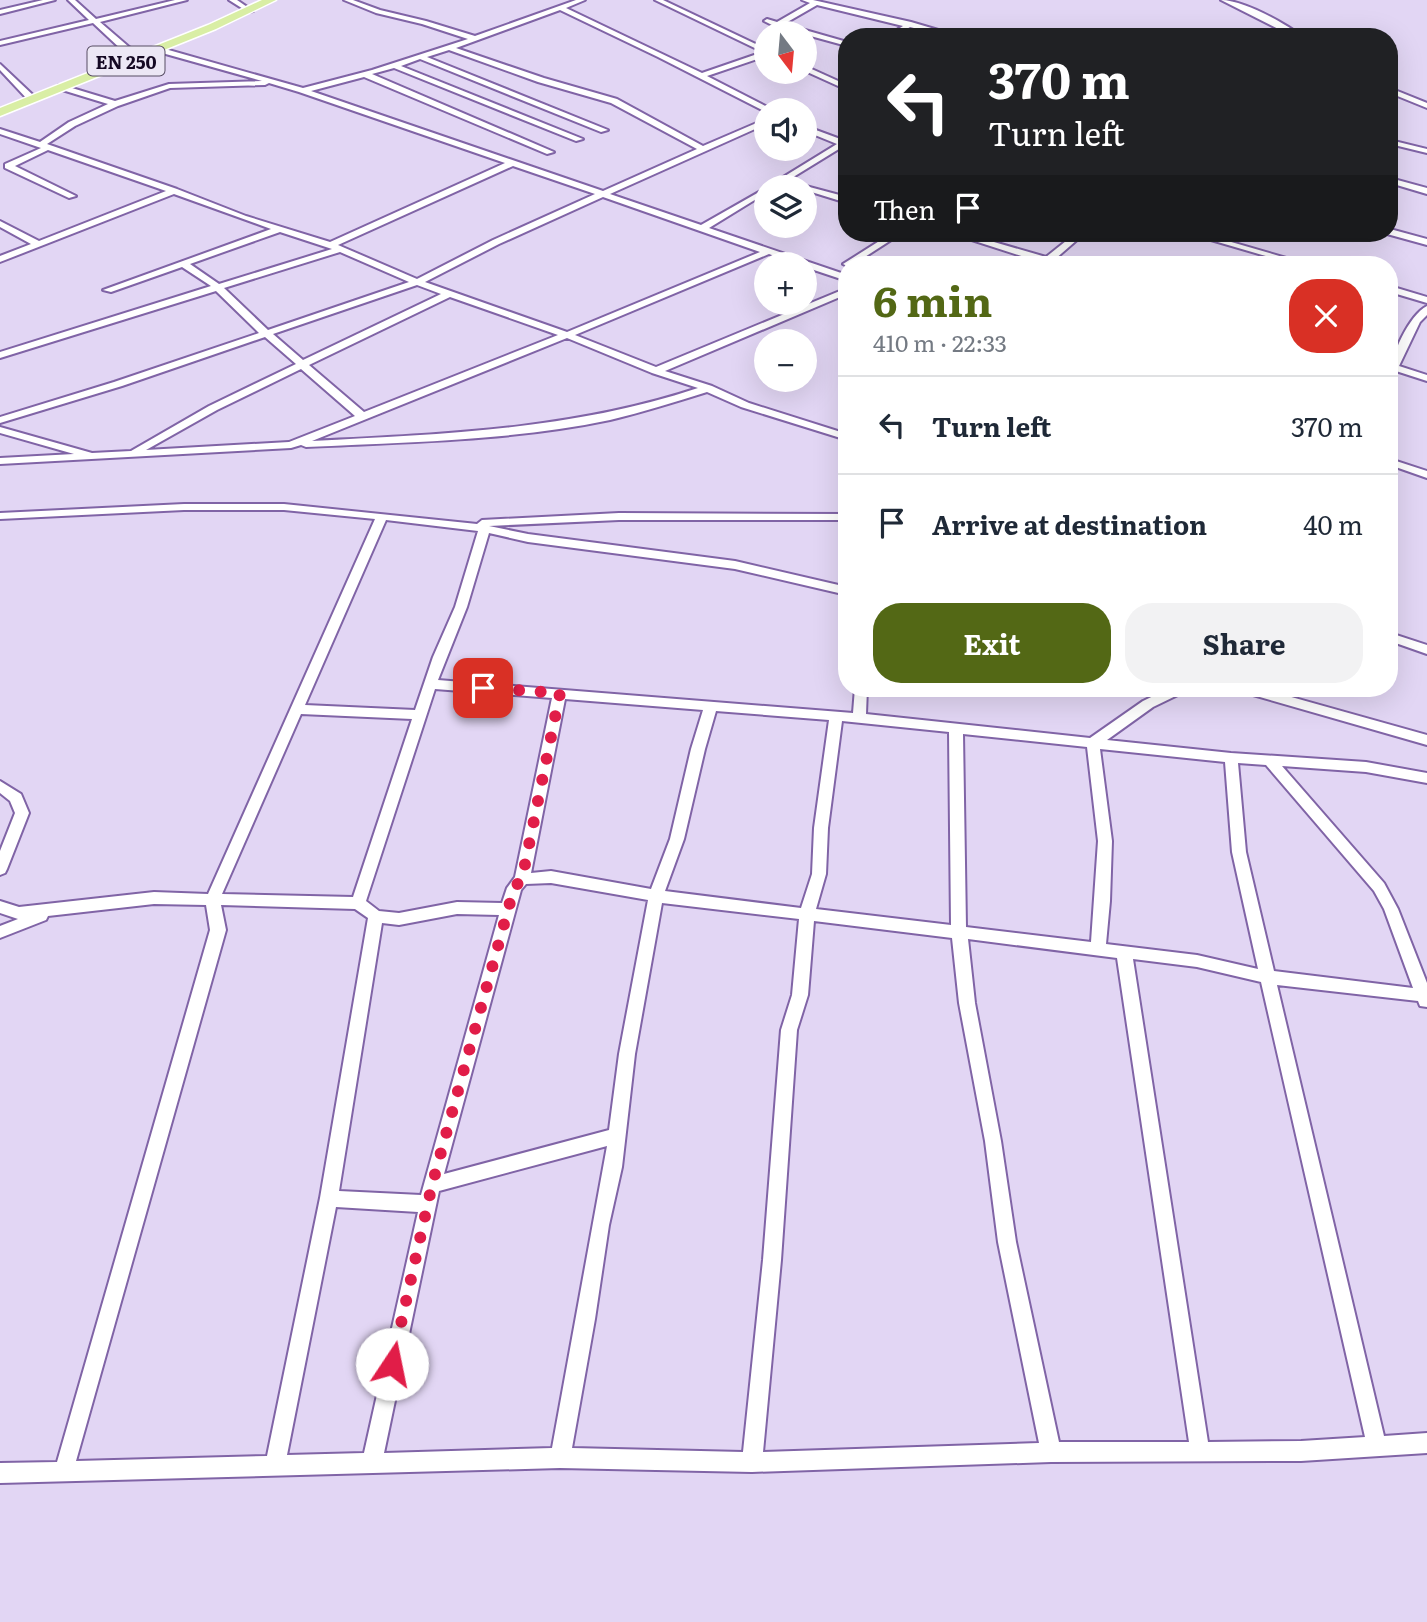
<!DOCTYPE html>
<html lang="en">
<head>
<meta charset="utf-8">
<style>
  body { margin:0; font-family:Literata,serif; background:#f2f2f3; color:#1f2937; height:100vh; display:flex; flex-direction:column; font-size:26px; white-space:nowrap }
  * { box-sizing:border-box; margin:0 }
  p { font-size:23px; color:#747a83 }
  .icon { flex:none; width:38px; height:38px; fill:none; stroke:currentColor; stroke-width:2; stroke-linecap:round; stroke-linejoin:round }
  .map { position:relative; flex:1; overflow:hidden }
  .panel { position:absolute; left:838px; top:256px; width:560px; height:441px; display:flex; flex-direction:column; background:#fff; border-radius:28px; box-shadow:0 7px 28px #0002 }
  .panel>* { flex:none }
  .guide { position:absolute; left:838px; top:28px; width:560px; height:214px; border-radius:28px; box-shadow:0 7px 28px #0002; background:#202124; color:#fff; overflow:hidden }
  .needle { width:46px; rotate:164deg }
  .buttons { position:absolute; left:754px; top:21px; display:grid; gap:14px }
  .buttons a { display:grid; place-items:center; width:63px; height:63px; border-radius:50%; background:#fff; box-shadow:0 7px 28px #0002; font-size:35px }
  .pin { position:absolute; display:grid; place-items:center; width:60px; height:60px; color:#fff; margin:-30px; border-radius:14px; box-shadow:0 4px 10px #0006 }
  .me { position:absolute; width:77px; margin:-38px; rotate:11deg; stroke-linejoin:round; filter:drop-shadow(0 0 5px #0008) }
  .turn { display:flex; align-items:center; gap:24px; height:147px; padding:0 35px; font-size:32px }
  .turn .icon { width:91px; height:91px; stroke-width:2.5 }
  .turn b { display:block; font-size:49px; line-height:60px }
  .then { display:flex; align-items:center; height:66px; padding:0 35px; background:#0003; gap:14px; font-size:26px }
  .round { display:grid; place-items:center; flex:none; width:74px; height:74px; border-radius:28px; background:#f2f2f3 }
  .head { display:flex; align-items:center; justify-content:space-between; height:119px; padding:0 35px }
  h1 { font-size:42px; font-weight:700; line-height:52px; color:#536815 }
  .button { display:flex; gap:14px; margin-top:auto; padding:14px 35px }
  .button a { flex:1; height:80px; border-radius:28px; background:#536815; color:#fff; font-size:28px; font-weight:700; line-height:80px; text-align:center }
  .button a+a { background:#f2f2f3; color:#1f2937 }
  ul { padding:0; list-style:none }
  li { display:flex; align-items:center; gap:21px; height:98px; padding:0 35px; border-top:2px solid #e0e1e3 }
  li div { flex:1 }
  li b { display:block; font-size:26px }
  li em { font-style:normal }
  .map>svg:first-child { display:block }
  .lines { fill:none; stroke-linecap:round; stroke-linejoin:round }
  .minor-casing { stroke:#8064a6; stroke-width:4 }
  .primary-casing { stroke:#fff; stroke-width:3 }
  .minor { fill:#fff; fill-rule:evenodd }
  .primary { fill:#d9eea5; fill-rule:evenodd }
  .route { stroke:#e11d48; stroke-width:12; stroke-dasharray:0 21.6 }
  .labels { text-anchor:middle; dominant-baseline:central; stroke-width:7; stroke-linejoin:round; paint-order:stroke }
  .shield { fill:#ece7f5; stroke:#564c62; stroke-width:2 }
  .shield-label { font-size:18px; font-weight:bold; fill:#150923 }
</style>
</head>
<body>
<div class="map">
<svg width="1427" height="1622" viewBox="0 0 1427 1622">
  <rect width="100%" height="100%" fill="#e2d6f4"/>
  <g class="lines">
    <defs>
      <path id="minor" d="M43 0H55L0 14V10Z
        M68 0H75L96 19 175 0H187L100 22 129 47 143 54 140 58 123 51 93 23 0 45V41L89 20Z
        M229 0H237L253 11 248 12Z
        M344 0H353L380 10 426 21 475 36 576 0H585L566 8 702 73 763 52 655 0H663L766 49V56L707 76 773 110 766 112 658 57 560 10 456 48 544 78 617 99 703 146 766 119V124L610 194 701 225 766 188V193L709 228 847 275V281L805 267V264H797L769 254 575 335 656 367 847 288V294L665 371 712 386 749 403 847 434V440L741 407 707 392C675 402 643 412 610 420 510 441 407 442 306 447L301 445 291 448 0 464V458L74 454 0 433V427L92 453 131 451 209 406 296 364 265 337 122 386 0 423V417L114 382 259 333 216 291 0 358V352L211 286 182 267 111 292 103 290 271 229 174 194 0 262V256L31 244 0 227V221L39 241 166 191 48 150 15 166 76 196 69 198 5 168V164L41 148 0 134V129L40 142 69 122 108 104 59 89V85H62L115 101 169 84 262 81 155 51 158 47 303 88 372 70 468 39 422 24 376 13ZM449 50 538 82 611 103 697 149 603 191 311 91 364 77 547 154 554 152 372 74 394 68 576 141 583 139 401 66 420 59 601 132 608 130 427 57ZM269 83 299 92 505 163 330 242 246 216 177 189 47 144 75 126 118 106 170 88 265 85ZM513 166 595 194 493 240 417 279 338 245ZM603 197 760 252 567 332 425 282 499 244ZM280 232 332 249 219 284 190 264ZM340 252 409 282 268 330 224 288ZM417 285 441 294 303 360 273 334ZM450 297 558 335 364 412 309 365ZM567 338 652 373 698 388C571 430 444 434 312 441ZM301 369 355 416 289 442 146 450 217 410Z
        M802 0H813L911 22 962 37H949L910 27 894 37H886L903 26 817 5 784 24 847 42V46L774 26 764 21 767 19 777 22 810 3Z
        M1221 0C1243 0 1285 23 1303 37H1294Z
        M0 64 35 97V101H29L0 70Z
        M805 66 847 85V90L805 71Z
        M1390 88 1427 103V108L1390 93Z
        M805 126 843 140 847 139V144L777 187H767L837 144 805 131Z
        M1390 140 1427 149V153L1390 144Z
        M1390 178 1427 188V194L1390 183Z
        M802 185 847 197V203L805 190V187H801Z
        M1390 229 1427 239V245L1387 234Z
        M892 233H902L854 264H847V266L843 264Z
        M950 233H963L1046 257 1076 233H1085L1054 260 1062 264H1039L1040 262Z
        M1187 233H1200L1307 264H1293Z
        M1390 286 1427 297V303L1390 292Z
        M1427 306V315L1420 322 1399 366 1427 375V381L1396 371 1394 375 1390 376C1390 357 1409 315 1427 306Z
        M1390 459 1427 471V478L1390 465Z
        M184 504H284L477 524 482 520 619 513 847 514V520H619L489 526 528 534 735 561 847 587V595L735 569 528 542 489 533 467 607 438 680 853 713 855 688H867L866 714 1090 738 1143 701 1170 688H1187L1186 691 1153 707 1107 740 1231 753 1366 762 1427 773V783L1366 772 1282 766 1384 883 1398 909 1427 983V1007L1420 1006 1418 1001 1277 985 1384 1436 1427 1433V1453L1301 1461 1051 1462 752 1472 560 1468 0 1483V1463L57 1462 210 930 206 905 154 904 48 916 46 920 0 938V926L18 919 0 913V901L19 907 154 892 208 894 375 519 284 510H184L0 519V513ZM386 520 478 531 455 607 433 657 415 710 305 705ZM435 689 552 698 515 877 507 888 502 903 457 902 399 913 379 911 366 901ZM565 699 703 710 691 749 670 839 651 889 551 871 531 873ZM716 711 829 720 814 828 812 874 801 908 665 891 684 839 705 749ZM301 714 412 719 353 897 222 894ZM842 721 949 732 951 925 816 909 826 874 828 828ZM963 734 1087 747 1098 841 1091 942 966 927ZM1100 749 1225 762 1232 852 1258 969 1197 955 1106 944 1110 901 1112 841ZM1238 763 1266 765 1374 891 1384 909 1413 988 1274 971 1246 852ZM551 883 648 900 619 1054 609 1130 444 1174 521 890 526 884ZM662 903 799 919 792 995 781 1030 763 1260 743 1452 572 1448 595 1319 609 1225 622 1167 635 1054ZM221 905 355 909 368 918 320 1198 267 1456 76 1461 226 930ZM457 914 499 915 421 1195 339 1191 382 923 399 925ZM814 921 952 938 959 1003 985 1141 998 1242 1039 1443 763 1452 781 1260 797 1030 808 995ZM968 939 1117 958 1189 1442H1059L1016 1242 1001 1141 975 1003ZM1133 959 1197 967 1261 982 1365 1437 1301 1441 1208 1442ZM607 1146 552 1448 384 1453 439 1191ZM336 1207 418 1212 364 1453 287 1455Z
        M1390 633 1427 645V654L1390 641Z
        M1238 688H1259L1427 735V745L1239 691Z
        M0 781 21 794 29 813 7 869 5 873 0 875V851L15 813 10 801 0 793Z"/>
      <path id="primary" d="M262 0H276L216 29 0 116V108L208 25Z"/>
    </defs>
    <!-- minor casing -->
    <use href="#minor" class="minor-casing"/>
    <!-- primary casing -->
    <use href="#primary" class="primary-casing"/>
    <!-- minor -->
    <use href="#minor" class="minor"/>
    <!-- primary -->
    <use href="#primary" class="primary"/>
  </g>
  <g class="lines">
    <!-- route -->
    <path class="route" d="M392 1364 432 1185 514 888 522 879 560 693 483 688"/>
  </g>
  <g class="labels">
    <!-- shield labels -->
    <rect class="shield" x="87.5" y="46.5" width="77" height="29" rx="5"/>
    <g class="shield-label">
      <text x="126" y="61">EN 250</text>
    </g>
  </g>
</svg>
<div class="buttons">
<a><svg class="needle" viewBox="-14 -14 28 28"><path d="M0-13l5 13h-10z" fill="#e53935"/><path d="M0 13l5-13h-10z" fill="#747a83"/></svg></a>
<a><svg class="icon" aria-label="sound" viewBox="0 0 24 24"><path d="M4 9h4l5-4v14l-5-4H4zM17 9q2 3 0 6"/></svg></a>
<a><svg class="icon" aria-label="layers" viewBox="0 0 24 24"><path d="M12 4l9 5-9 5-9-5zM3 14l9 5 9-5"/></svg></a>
<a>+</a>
<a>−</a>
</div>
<div class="pin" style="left:483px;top:688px;background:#d93025"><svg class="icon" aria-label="arrive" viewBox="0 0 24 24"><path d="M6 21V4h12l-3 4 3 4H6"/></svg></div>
<svg class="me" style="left:392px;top:1364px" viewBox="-20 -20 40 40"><circle r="19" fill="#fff"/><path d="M0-13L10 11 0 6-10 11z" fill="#e11d48"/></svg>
<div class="guide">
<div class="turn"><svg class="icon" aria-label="left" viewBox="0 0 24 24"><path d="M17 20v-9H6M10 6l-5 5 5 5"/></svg><div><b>370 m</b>Turn left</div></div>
<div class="then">Then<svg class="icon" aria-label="arrive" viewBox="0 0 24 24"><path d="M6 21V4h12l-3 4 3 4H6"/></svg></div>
</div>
<section class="panel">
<div class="head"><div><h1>6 min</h1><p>410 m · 22:33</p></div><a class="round" style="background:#d93025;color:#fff"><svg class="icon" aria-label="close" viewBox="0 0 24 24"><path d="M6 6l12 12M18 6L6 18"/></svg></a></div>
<ul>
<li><svg class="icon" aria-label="left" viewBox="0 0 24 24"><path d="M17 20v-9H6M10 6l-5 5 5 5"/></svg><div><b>Turn left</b></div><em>370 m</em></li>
<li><svg class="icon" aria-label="arrive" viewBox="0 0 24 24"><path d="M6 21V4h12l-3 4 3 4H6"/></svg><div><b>Arrive at destination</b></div><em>40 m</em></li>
</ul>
<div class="button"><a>Exit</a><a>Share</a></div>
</section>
</div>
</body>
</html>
